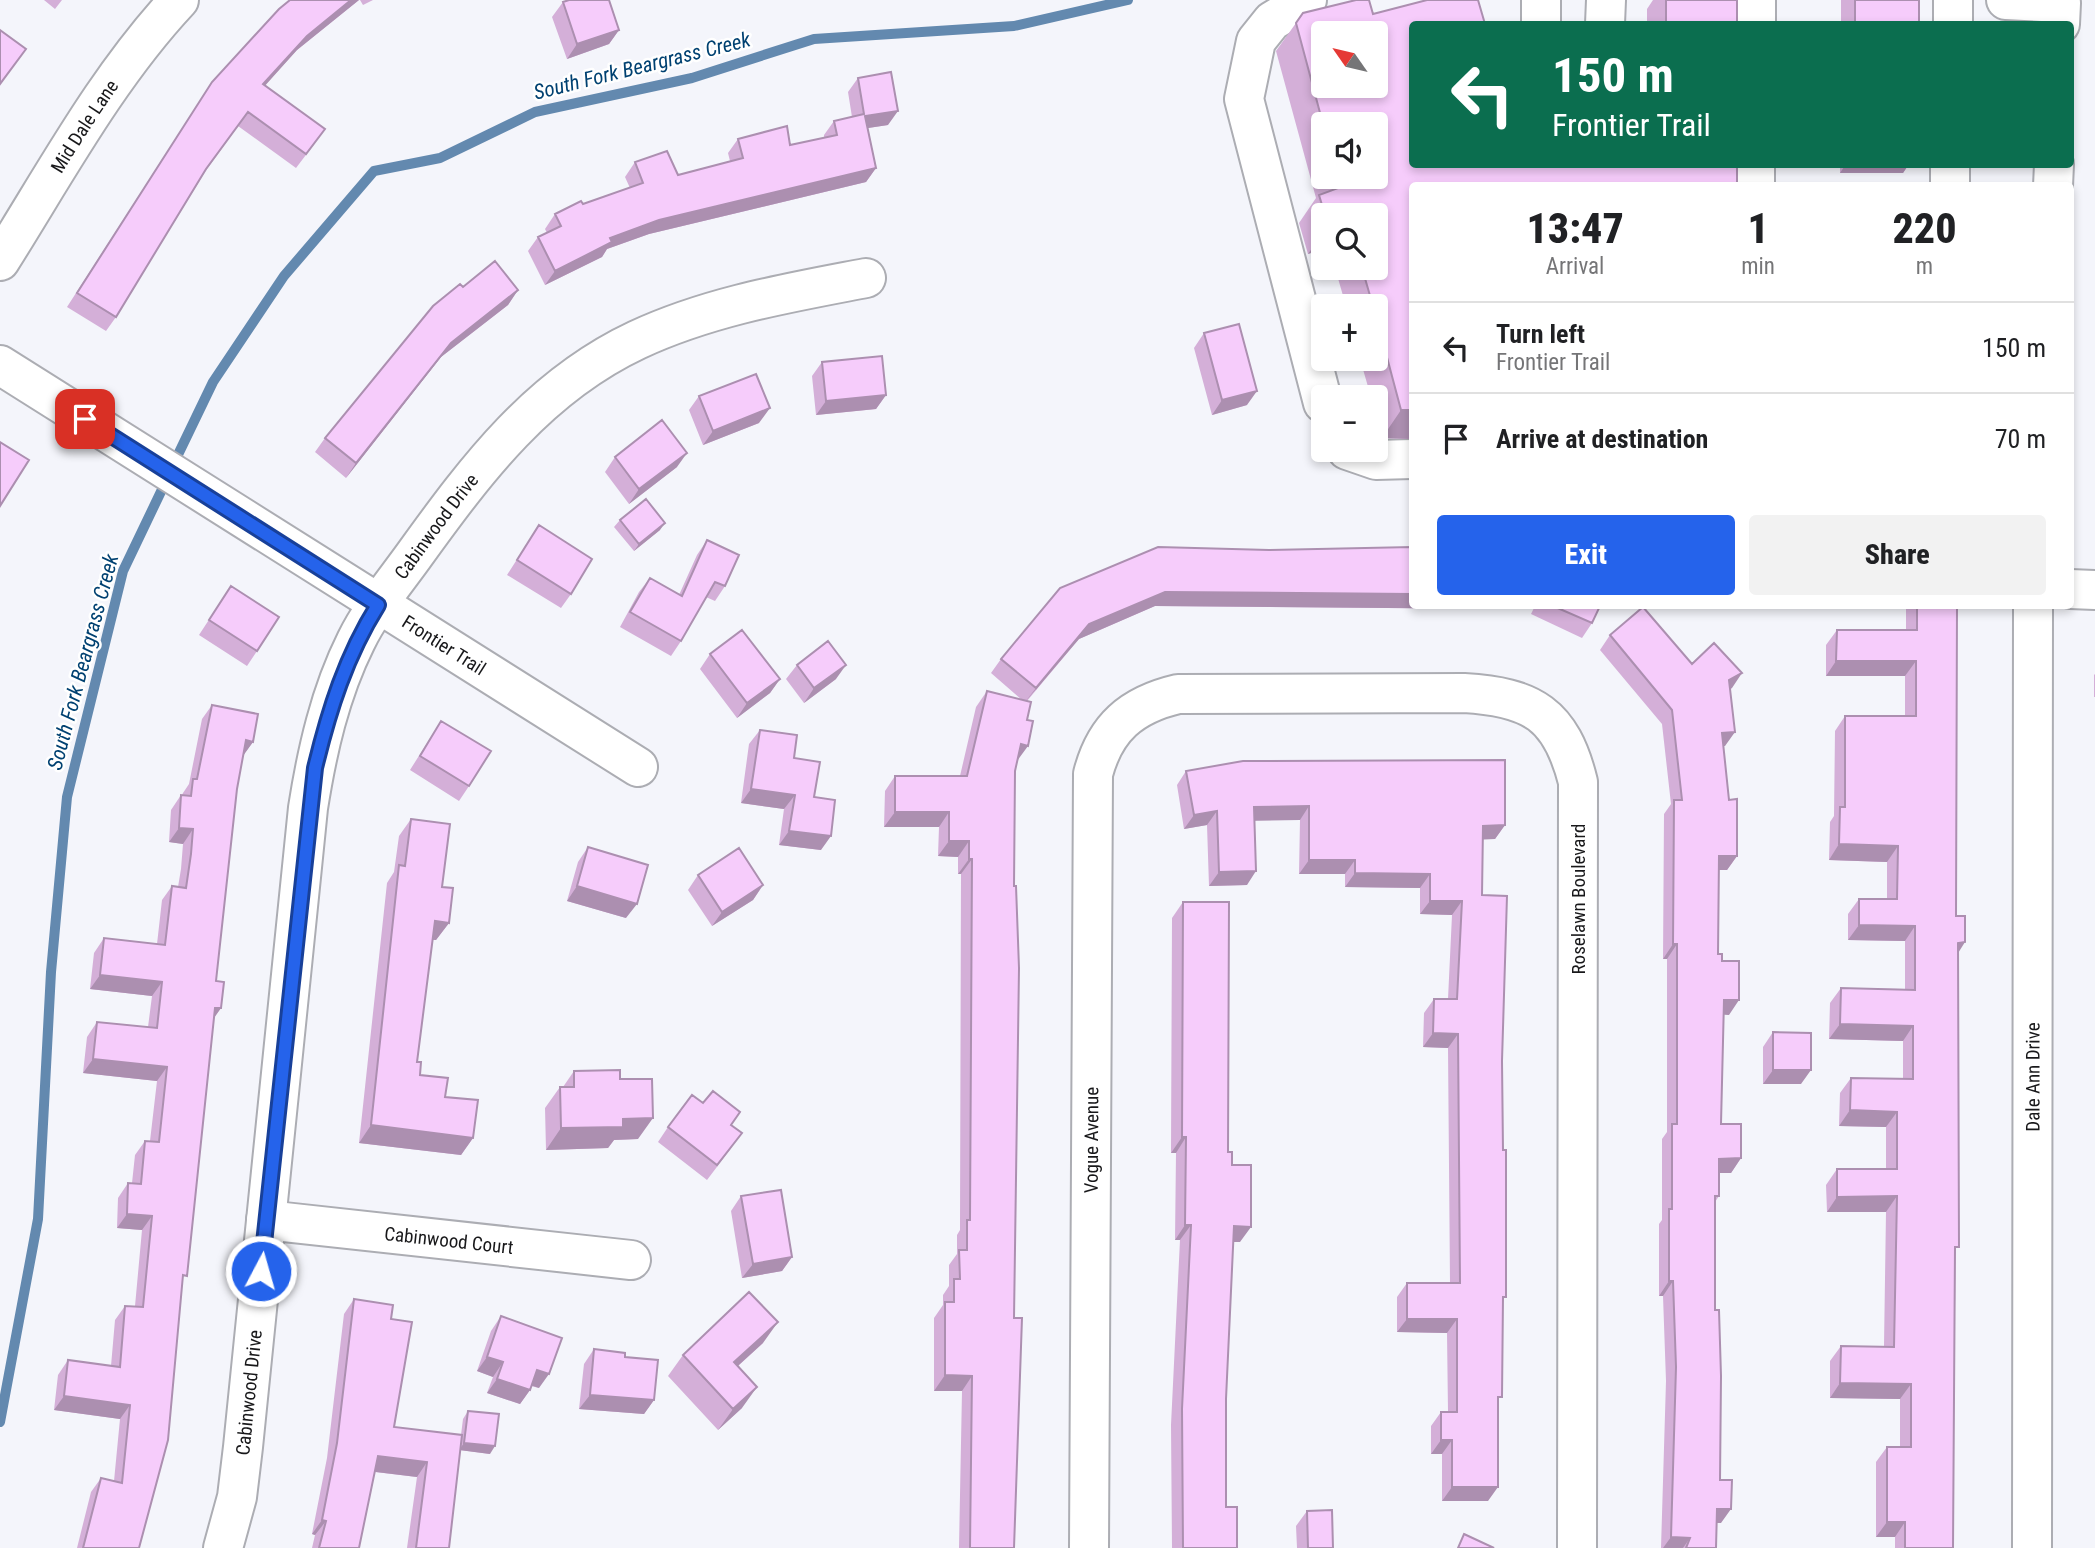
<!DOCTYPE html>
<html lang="en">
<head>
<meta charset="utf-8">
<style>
  body { margin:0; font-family:"Roboto Condensed",sans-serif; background:#f2f2f2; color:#202124; height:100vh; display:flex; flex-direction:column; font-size:26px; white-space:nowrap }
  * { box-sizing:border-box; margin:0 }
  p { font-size:23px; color:#757577 }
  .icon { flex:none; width:38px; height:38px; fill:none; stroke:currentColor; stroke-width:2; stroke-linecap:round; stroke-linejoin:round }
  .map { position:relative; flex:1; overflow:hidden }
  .sheet { position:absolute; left:1409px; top:182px; width:665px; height:427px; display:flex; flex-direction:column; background:#fff; border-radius:7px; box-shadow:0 4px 10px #0003 }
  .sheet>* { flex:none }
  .banner { position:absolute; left:1409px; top:21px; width:665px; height:147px; border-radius:7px; box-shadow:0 4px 10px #0003; background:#0b6e4f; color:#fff; overflow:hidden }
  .needle { width:46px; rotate:304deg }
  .tools { position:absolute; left:1311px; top:21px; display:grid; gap:14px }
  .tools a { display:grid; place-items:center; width:77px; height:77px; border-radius:7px; background:#fff; box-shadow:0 4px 10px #0003; font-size:35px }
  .pin { position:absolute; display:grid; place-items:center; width:60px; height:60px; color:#fff; margin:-30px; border-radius:14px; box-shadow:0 4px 10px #0006 }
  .me { position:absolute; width:77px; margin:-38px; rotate:6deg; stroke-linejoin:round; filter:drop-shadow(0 0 5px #0008) }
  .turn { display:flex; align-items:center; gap:24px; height:147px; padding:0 28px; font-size:32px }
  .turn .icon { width:91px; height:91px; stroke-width:2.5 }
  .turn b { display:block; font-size:49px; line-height:60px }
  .eta { display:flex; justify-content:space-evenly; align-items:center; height:119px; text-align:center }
  .eta b { font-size:42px; font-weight:800; line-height:49px }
  .button { display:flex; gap:14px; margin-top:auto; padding:14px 28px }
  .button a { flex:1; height:80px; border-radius:7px; background:#2563eb; color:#fff; font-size:28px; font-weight:800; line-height:80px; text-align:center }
  .button a+a { background:#f2f2f2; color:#202124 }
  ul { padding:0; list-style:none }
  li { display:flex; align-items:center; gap:21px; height:91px; padding:0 28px; border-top:2px solid #e0e0e0 }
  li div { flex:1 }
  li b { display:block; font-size:26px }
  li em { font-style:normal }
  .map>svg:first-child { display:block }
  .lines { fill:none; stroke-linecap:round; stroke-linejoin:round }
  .stream { stroke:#6389af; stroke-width:10 }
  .minor-casing { stroke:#acadb3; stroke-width:42 }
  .minor { stroke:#fff; stroke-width:38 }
  .wall { fill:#d4afd8; fill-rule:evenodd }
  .shaded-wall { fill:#ac8fb0 }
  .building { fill:#f6ccfb; stroke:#ac8fb0; stroke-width:2; fill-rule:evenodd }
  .route-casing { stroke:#184099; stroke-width:18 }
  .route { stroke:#2563eb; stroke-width:12 }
  .labels { text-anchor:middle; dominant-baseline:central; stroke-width:5; stroke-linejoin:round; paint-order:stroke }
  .street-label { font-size:19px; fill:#18181a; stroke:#fff }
  .water-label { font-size:21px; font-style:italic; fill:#004171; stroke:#fff }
</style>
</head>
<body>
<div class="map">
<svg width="2095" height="1548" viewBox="0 0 2095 1548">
  <rect width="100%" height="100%" fill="#f4f5fb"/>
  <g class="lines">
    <!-- stream -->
    <path class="stream" d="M173 465 213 382 284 276 374 171 440 158 535 112 692 78 814 39 1014 26 1128 0
      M0 1422 38 1219 51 972 67 797 123 571 167 479"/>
    <defs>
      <g id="minor">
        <path d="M1307 0 1272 21 1256 41 1244 99 1323 403"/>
        <path d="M2006 0 2061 3 2060 24"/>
        <path d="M1541 24V0"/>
        <path d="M1605 24 1606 0"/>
        <path d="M1756 24V0"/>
        <path d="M1953 24V0"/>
        <path d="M1755 186V164"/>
        <path d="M1950 186V164"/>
        <path d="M2053 186 2054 164"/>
        <path id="s1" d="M0 261C56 172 107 77 179 0"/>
        <path id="s2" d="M0 365 638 767"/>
        <path d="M1347 450 1376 460 1412 459"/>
        <path d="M2070 589 2095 590"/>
        <path id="s3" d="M266 1220 631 1260"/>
        <path id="s4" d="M223 1548 237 1497 243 1447 308 808C317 751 330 693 356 641 371 610 395 582 415 554 477 468 539 386 637 340 710 306 788 293 866 278"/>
        <path id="s5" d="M1089 1548 1093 774C1105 728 1131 705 1178 694L1464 693C1532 697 1561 714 1578 782L1577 1548"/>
        <path id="s6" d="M2032 1548 2033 606"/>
      </g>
    </defs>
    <!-- minor casing -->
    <use href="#minor" class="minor-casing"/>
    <!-- minor -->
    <use href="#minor" class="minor"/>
  </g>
  <!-- wall -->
  <path class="wall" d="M44 0H62L55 9Z
    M290 0H359L297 50 265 85 315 143 296 168 238 126 205 172 116 317 106 331 67 307 212 82Z
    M360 0H373L363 5Z
    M1653 0H1737V24H1647V9Z
    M1841 0H1919V24H1841Z
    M563 2 619 30 609 44 567 59 552 17Z
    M1296 23 1412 164V439L1382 438 1376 415V397H1371L1360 359H1376V306H1346L1335 268H1376V215H1323V249L1308 254 1299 223 1316 198 1276 51ZM1323 124 1376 177H1323Z
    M858 78 888 125 868 128 876 168 866 182 649 234 607 249 602 257 545 285 528 251 538 237 547 233 545 229 555 214 630 188 625 177 635 162 678 175 730 161 728 153 738 139 790 145 824 138V135L834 121 852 117 848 92Z
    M1840 164H1909L1903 173H1840Z
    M463 287 518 290 508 305 441 357 346 478 315 452 325 438Z
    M1204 333 1247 405 1212 415 1194 348Z
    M822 362 886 395 876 409 816 415 812 376Z
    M699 396 759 423 703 445 689 410Z
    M615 457 677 467 629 504 605 472Z
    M620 520 660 530 634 551 614 527Z
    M539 525 571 594 561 608 507 575Z
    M707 540 725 586 715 601 706 597 681 641 671 656 620 627 639 592 650 578 679 595 697 555Z
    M231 586 257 651 247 666 199 635Z
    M1060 588 1412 606H1508L1505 609 1155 606 1079 639 1027 701 1015 771 1014 1548H959L962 1391H934V1318L943 1305V1295L949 1286V1265L957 1254V1235L960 1230 961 874H958V857L938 856 939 827H884L885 791 895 776H960L976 707 987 691 1022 700 991 673 1001 659Z
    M1535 606H1600L1592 623 1582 638 1531 614Z
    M1906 606H1957L1956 916 1958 952 1953 1548H1895V1537H1876V1462L1887 1447H1900V1399L1830 1398V1361L1841 1346H1884L1886 1212H1827L1826 1185 1837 1169H1886V1127L1839 1126 1840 1093 1851 1078 1903 1079V1041L1829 1039 1830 1003 1841 988 1905 989V941L1848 940V914L1859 899H1887V862L1829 860 1830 822 1834 816 1835 731 1845 716H1905V676H1826V645L1837 630H1906Z
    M1610 635 1692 664 1732 688 1730 689 1725 746H1723L1729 800 1737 856 1727 870H1719L1718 954 1722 961 1729 1015 1724 1014 1721 1124 1741 1158 1731 1173H1719V1196L1715 1202V1310L1721 1523H1716V1548H1661L1666 1381 1663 1296H1659V1224L1662 1220V1139L1667 1132V959H1663L1664 814 1671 804 1662 724 1600 650Z
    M710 654 780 679 770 693 737 718 700 669Z
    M797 665 836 679 804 703 786 679Z
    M2095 674V697H2094V675Z
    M212 705 253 742 243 755 237 789 216 981 221 1008 214 1018 182 1282 139 1548H77L91 1492 101 1478 114 1481 120 1419 54 1410 58 1375 68 1360 111 1366 115 1320 125 1306H135L142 1230 117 1228 118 1198 128 1183H132L135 1155 145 1141H150L157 1081 83 1073 87 1037 97 1022 148 1027 152 996 90 989 94 953 104 938 157 944 162 900 172 886 178 887 181 869 183 844 169 842 171 810 181 795H182L183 793 189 784 202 719Z
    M441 721 469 786 459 801 410 770Z
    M760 730 794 758 814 797 821 850 779 845 784 809 741 803 749 744Z
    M1186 771 1505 825 1495 839H1482V895L1502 1061 1503 1302 1498 1403 1488 1501H1442V1454H1431V1426L1441 1412H1448L1447 1333 1397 1332V1297L1407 1283H1450L1448 1048 1423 1047 1424 1013 1434 999H1448L1452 915 1420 914V888L1345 887V874H1299L1300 820H1255L1247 885 1209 886 1207 825 1184 829 1177 785Z
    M411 819 442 887 449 923 436 940H432L417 1062 420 1075 445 1097 473 1138 461 1155 359 1143 387 883 394 872 399 836Z
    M588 847 626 918 567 901 578 862Z
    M698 875 763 885 753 900 712 926 688 890Z
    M1183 902 1228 1152 1232 1165 1240 1242H1233L1226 1399V1507L1237 1548H1172L1171 1425 1180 1240H1175L1176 1153H1171L1172 918Z
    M1773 1032 1801 1084H1763V1047Z
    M574 1071 620 1079 638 1139 614 1140 608 1148 546 1150 545 1108 560 1087H563Z
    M731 1125 732 1147 707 1180 658 1142 668 1127Z
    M741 1196 792 1257 782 1271 742 1278 731 1211Z
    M354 1299 391 1319 394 1427 461 1435 463 1419 468 1411 490 1454 460 1450 449 1548H407L417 1477 375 1472 359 1548H312L315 1535 312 1534 327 1458 344 1314Z
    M501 1316 539 1388 531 1386 530 1390 520 1404 487 1393 493 1377 477 1371 491 1331Z
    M763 1343 738 1366 742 1408 718 1430 668 1376 683 1355Z
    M594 1349 625 1357 654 1400 644 1414 579 1409 584 1364Z
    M1307 1511 1333 1548H1297L1296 1526Z"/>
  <!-- shaded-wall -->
  <path class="shaded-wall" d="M351 0H359L297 50 253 99 263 84 307 36Z
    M619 30 609 44 567 59 577 44Z
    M898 111 888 125 855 130 865 116Z
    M1846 164H1909L1903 173H1840Z
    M876 168 866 182 649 234 607 249 602 257 545 285 555 271 610 238 659 220Z
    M1323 233V249L1308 254Z
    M518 290 508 305 441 357 346 478 356 463 451 343Z
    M1257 391 1247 405 1212 415 1222 400Z
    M886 395 876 409 816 415 826 401Z
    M770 408 759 423 703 445 713 431Z
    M1401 410H1412V439L1382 438Z
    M687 453 677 467 629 504 639 489Z
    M665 523 660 530 634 551 639 544Z
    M1165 592 1412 594V606H1508L1505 609 1155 606 1079 639 1025 702 1036 688 1089 624Z
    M1836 661H1916L1905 676H1826Z
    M846 665 836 679 804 703 814 688Z
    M1742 673 1732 688 1719 695 1729 680Z
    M780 679 770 693 737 718 747 703Z
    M1735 732 1725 746 1712 747 1722 733Z
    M246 740 253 742 243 756Z
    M1021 744 1028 746 1017 761Z
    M751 789 795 795 784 809 741 803Z
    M1309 806 1300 820 1244 821 1254 807Z
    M1217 811 1207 825 1184 829 1194 815Z
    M895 812H949L939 827H884Z
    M1505 825 1495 839 1473 840 1483 826Z
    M179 828 193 829 183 844 169 842Z
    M789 831 831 836 821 850 779 845Z
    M949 841H969L958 857 938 856Z
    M1839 844 1898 846 1887 862 1829 860Z
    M1719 856H1737L1727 870H1708Z
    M969 859H972L961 874H958Z
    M1309 860H1355L1345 874H1299Z
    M1256 871 1247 885 1209 886 1219 872Z
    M1355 873 1430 874 1420 888 1345 887Z
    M763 885 753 900 712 926 722 912Z
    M577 886 637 904 626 918 567 901Z
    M1430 901H1462L1452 915 1420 914Z
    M435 921 449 923 436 940 423 939Z
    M1859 925 1915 926 1905 941 1848 940Z
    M1965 942 1955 958 1958 943Z
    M1673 944H1677L1667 959H1663Z
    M100 975 162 982 152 996 90 989Z
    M1724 1000H1739L1729 1015 1714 1014Z
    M215 1008H221L211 1022Z
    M1840 1024 1913 1026 1903 1041 1829 1039Z
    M1433 1033 1458 1034 1448 1048 1423 1047Z
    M93 1059 167 1067 157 1081 83 1073Z
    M1773 1070H1811L1801 1084H1763Z
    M1850 1110 1897 1112 1886 1127 1839 1126Z
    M653 1118 638 1139 614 1140 608 1148 546 1150 561 1128 623 1119Z
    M371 1125 473 1138 461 1155 359 1143Z
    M1182 1137H1186L1176 1153H1171Z
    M1741 1158 1731 1173H1709L1719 1159Z
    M1897 1196 1886 1212H1827L1837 1197Z
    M127 1214 152 1216 142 1230 117 1228Z
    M1185 1225H1191L1180 1240H1175Z
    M1234 1226 1251 1227 1240 1242H1223Z
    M792 1257 782 1271 742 1278 753 1264Z
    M1669 1281H1673L1663 1296H1659Z
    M1407 1319H1457L1447 1333 1397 1332Z
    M778 1322 763 1343 719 1383 734 1362Z
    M487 1357 503 1362 493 1377 477 1371Z
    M537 1370 549 1374 539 1388 527 1384Z
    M945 1375 972 1376 962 1391H934Z
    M497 1379 530 1390 520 1404 487 1393Z
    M1840 1383 1911 1384 1900 1399 1830 1398Z
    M757 1387 742 1408 718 1430 733 1409Z
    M590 1395 654 1400 644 1414 579 1409Z
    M64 1396 130 1405 120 1419 54 1410Z
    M1441 1440H1452L1442 1454H1431Z
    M464 1443 495 1446 490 1454 459 1450Z
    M378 1456 427 1462 417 1477 368 1471Z
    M1452 1487H1498L1488 1501H1442Z
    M1717 1509H1731L1721 1523H1706Z
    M322 1520 326 1521 315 1535 312 1534Z
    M1887 1522H1905L1895 1537H1876Z
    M1671 1537 1690 1538 1683 1548H1663Z"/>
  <!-- building -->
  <path class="building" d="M290 0H351L307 36 263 84 325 129 306 154 248 112 206 169 116 317 77 293 212 82 279 9Z
    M569 0H609L619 30 577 44 563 2Z
    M1356 0H1369L1373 14 1427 0H1478L1485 24H1412V164H1737V186H1412V410H1401L1376 316V306H1373L1362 268H1376V215H1325L1319 195 1341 187 1338 177H1376V124H1323L1296 23 1303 13ZM1323 33H1376V86H1323Z
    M1666 0H1737V24H1666Z
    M1855 0H1919V24H1855Z
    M0 30 26 49 0 84Z
    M891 72 898 111 865 116 876 168 659 220 610 238 612 242 555 271 538 237 561 226 555 214 581 201 583 204 643 183 635 162 667 151 678 175 743 158 738 139 787 126 790 145 837 135 834 121 864 114 858 78Z
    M495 261 518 290 451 343 356 463 325 438 433 306 460 284 463 287Z
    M1239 324 1257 391 1222 400 1204 333Z
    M882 356 886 395 826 401 822 362Z
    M756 374 770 408 713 431 699 396Z
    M662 420 687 453 639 489 615 457Z
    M0 442 29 460 0 506Z
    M646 499 665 523 639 544 620 520Z
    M539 525 592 559 571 594 517 560Z
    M707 540 739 555 725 586 715 582 681 641 630 612 650 578 682 596Z
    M1158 547 1269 550 1412 547V594L1165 592 1089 624 1036 688 1001 659 1060 588Z
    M231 586 279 617 257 651 209 620Z
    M1553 606H1600L1592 623Z
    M1917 606H1957L1956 916H1965V942L1958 943 1959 1247H1955L1953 1548H1905V1522H1887V1447H1911V1384L1840 1383 1841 1346 1894 1347 1897 1196 1837 1197V1169H1897V1112L1850 1110 1851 1078 1913 1079V1026L1840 1024 1841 988 1915 990V926L1859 925V899H1897L1898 846 1839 844 1840 807H1845V716H1916V661H1836L1837 630H1917Z
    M1643 607 1692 664 1714 643 1742 673 1729 680 1735 732 1722 733 1729 800 1737 799V856H1719L1718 954H1722V961H1739V1000H1724L1721 1124H1741V1158L1719 1159V1196H1715V1310H1719L1721 1376 1720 1480H1732L1731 1509H1717L1716 1548H1686L1690 1538 1671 1537 1676 1367 1673 1281H1669V1209H1672V1124H1677V944H1673L1674 800H1682L1672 710 1610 635Z
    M742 630 780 679 747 703 710 654Z
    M828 641 846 665 814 688 797 665Z
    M987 691 1031 702 1027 720 1033 721 1028 746 1021 744 1015 771 1014 886H1016L1019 968 1014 1318H1022L1014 1548H970L972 1376 945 1375V1302H954V1279H960L959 1250H967V1220H970L972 859H969V841H949V812H895V776H967Z
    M212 705 258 714 253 742 246 740 237 789 216 981 224 982 221 1008H215L187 1276 183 1275 168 1440 139 1548H83L101 1478 122 1483 130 1405 64 1396 68 1360 120 1367 125 1306 143 1307 152 1216 127 1214 128 1183 141 1184 145 1141 159 1142 167 1067 93 1059 97 1022 157 1028 162 982 100 975 104 938 165 945 172 886 186 888 191 854 193 829 179 828 181 795 191 796 193 779H197Z
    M441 721 491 751 469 786 420 756Z
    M760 730 797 735 794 758 820 762 814 797 835 800 831 836 789 831 795 795 751 789Z
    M1505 760V825L1483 826 1482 895 1507 896 1502 1061 1503 1150H1506V1297H1503L1502 1397H1498V1487H1452V1440H1441V1412H1457V1319H1407V1283H1460L1458 1034 1433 1033 1434 999H1457L1462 901H1430V874L1355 873V860H1309V806L1254 807 1256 871 1219 872 1217 811 1194 815 1186 771 1243 761Z
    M411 819 450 824 442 887 453 888 449 923 435 921 417 1062H421L420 1075 448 1078 445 1097 478 1100 473 1138 371 1125 399 865 405 866Z
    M588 847 648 865 637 904 577 886Z
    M739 848 763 885 722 912 698 875Z
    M1183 902H1229L1228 1152H1232V1165H1251V1227L1234 1226 1226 1399V1507H1237V1548H1183L1182 1409 1191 1225H1185L1186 1137H1182Z
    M1773 1032 1811 1033V1070H1773Z
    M620 1070V1079H652L653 1118 623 1119V1127L561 1128 560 1087H574V1071Z
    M713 1091 740 1112 731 1125 742 1133 717 1165 668 1127 692 1095 703 1103Z
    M781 1190 792 1257 753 1264 741 1196Z
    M749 1292 778 1322 734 1362 757 1387 733 1409 683 1355Z
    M354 1299 393 1305 391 1319 412 1322 394 1427 462 1435 449 1548H416L427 1462 378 1456 359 1548H319L326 1521 322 1520 337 1443Z
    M501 1316 562 1338 549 1374 537 1370 530 1390 497 1379 503 1362 487 1357Z
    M594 1349 625 1353V1357L658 1360 654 1400 590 1395Z
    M468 1411 499 1414 495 1446 464 1443Z
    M1332 1510 1333 1548H1308L1307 1511Z
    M1464 1534 1494 1548H1458Z"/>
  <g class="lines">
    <defs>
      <path id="route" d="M85 419 378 605C346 656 329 710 315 768L261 1271"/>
    </defs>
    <!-- route casing -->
    <use href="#route" class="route-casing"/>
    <!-- route -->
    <use href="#route" class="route"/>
  </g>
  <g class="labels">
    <!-- street labels -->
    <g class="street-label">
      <text stroke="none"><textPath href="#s1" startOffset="159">Mid Dale Lane</textPath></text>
      <text stroke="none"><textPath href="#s4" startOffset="1060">Cabinwood Drive</textPath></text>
      <text stroke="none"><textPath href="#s2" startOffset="525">Frontier Trail</textPath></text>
      <text transform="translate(1578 899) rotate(-90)">Roselawn Boulevard</text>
      <text stroke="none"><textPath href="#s6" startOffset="471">Dale Ann Drive</textPath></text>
      <text stroke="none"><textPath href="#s5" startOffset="408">Vogue Avenue</textPath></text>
      <text stroke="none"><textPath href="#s3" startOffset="184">Cabinwood Court</textPath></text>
      <text stroke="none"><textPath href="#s4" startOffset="158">Cabinwood Drive</textPath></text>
    </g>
    <!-- water labels -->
    <g class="water-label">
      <text transform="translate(642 66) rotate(-14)">South Fork Beargrass Creek</text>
      <text transform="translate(83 662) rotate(-75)">South Fork Beargrass Creek</text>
    </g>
  </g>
</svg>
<div class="tools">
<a><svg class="needle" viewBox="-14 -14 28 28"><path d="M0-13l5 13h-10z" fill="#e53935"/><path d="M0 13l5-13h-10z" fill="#757577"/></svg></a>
<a><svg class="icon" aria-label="sound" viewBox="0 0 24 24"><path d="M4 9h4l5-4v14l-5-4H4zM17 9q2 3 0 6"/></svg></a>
<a><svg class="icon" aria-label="search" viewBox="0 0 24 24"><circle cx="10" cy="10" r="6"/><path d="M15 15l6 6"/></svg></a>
<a>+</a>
<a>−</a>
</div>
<div class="pin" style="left:85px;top:419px;background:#d93025"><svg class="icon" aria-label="arrive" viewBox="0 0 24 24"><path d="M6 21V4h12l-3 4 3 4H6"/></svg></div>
<svg class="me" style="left:261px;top:1271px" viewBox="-20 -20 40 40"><circle r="17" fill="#2563eb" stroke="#fff" stroke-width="3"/><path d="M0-11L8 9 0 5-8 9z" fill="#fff"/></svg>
<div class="banner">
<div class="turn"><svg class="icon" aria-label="left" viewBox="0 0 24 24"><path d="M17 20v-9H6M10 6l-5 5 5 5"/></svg><div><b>150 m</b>Frontier Trail</div></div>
</div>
<section class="sheet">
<div class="eta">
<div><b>13:47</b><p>Arrival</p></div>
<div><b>1</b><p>min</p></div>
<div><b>220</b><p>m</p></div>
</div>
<ul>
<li><svg class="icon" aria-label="left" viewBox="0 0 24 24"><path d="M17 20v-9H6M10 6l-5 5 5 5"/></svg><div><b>Turn left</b><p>Frontier Trail</p></div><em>150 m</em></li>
<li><svg class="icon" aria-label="arrive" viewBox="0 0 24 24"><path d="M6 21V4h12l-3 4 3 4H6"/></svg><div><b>Arrive at destination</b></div><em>70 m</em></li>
</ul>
<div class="button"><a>Exit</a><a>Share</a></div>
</section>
</div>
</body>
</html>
